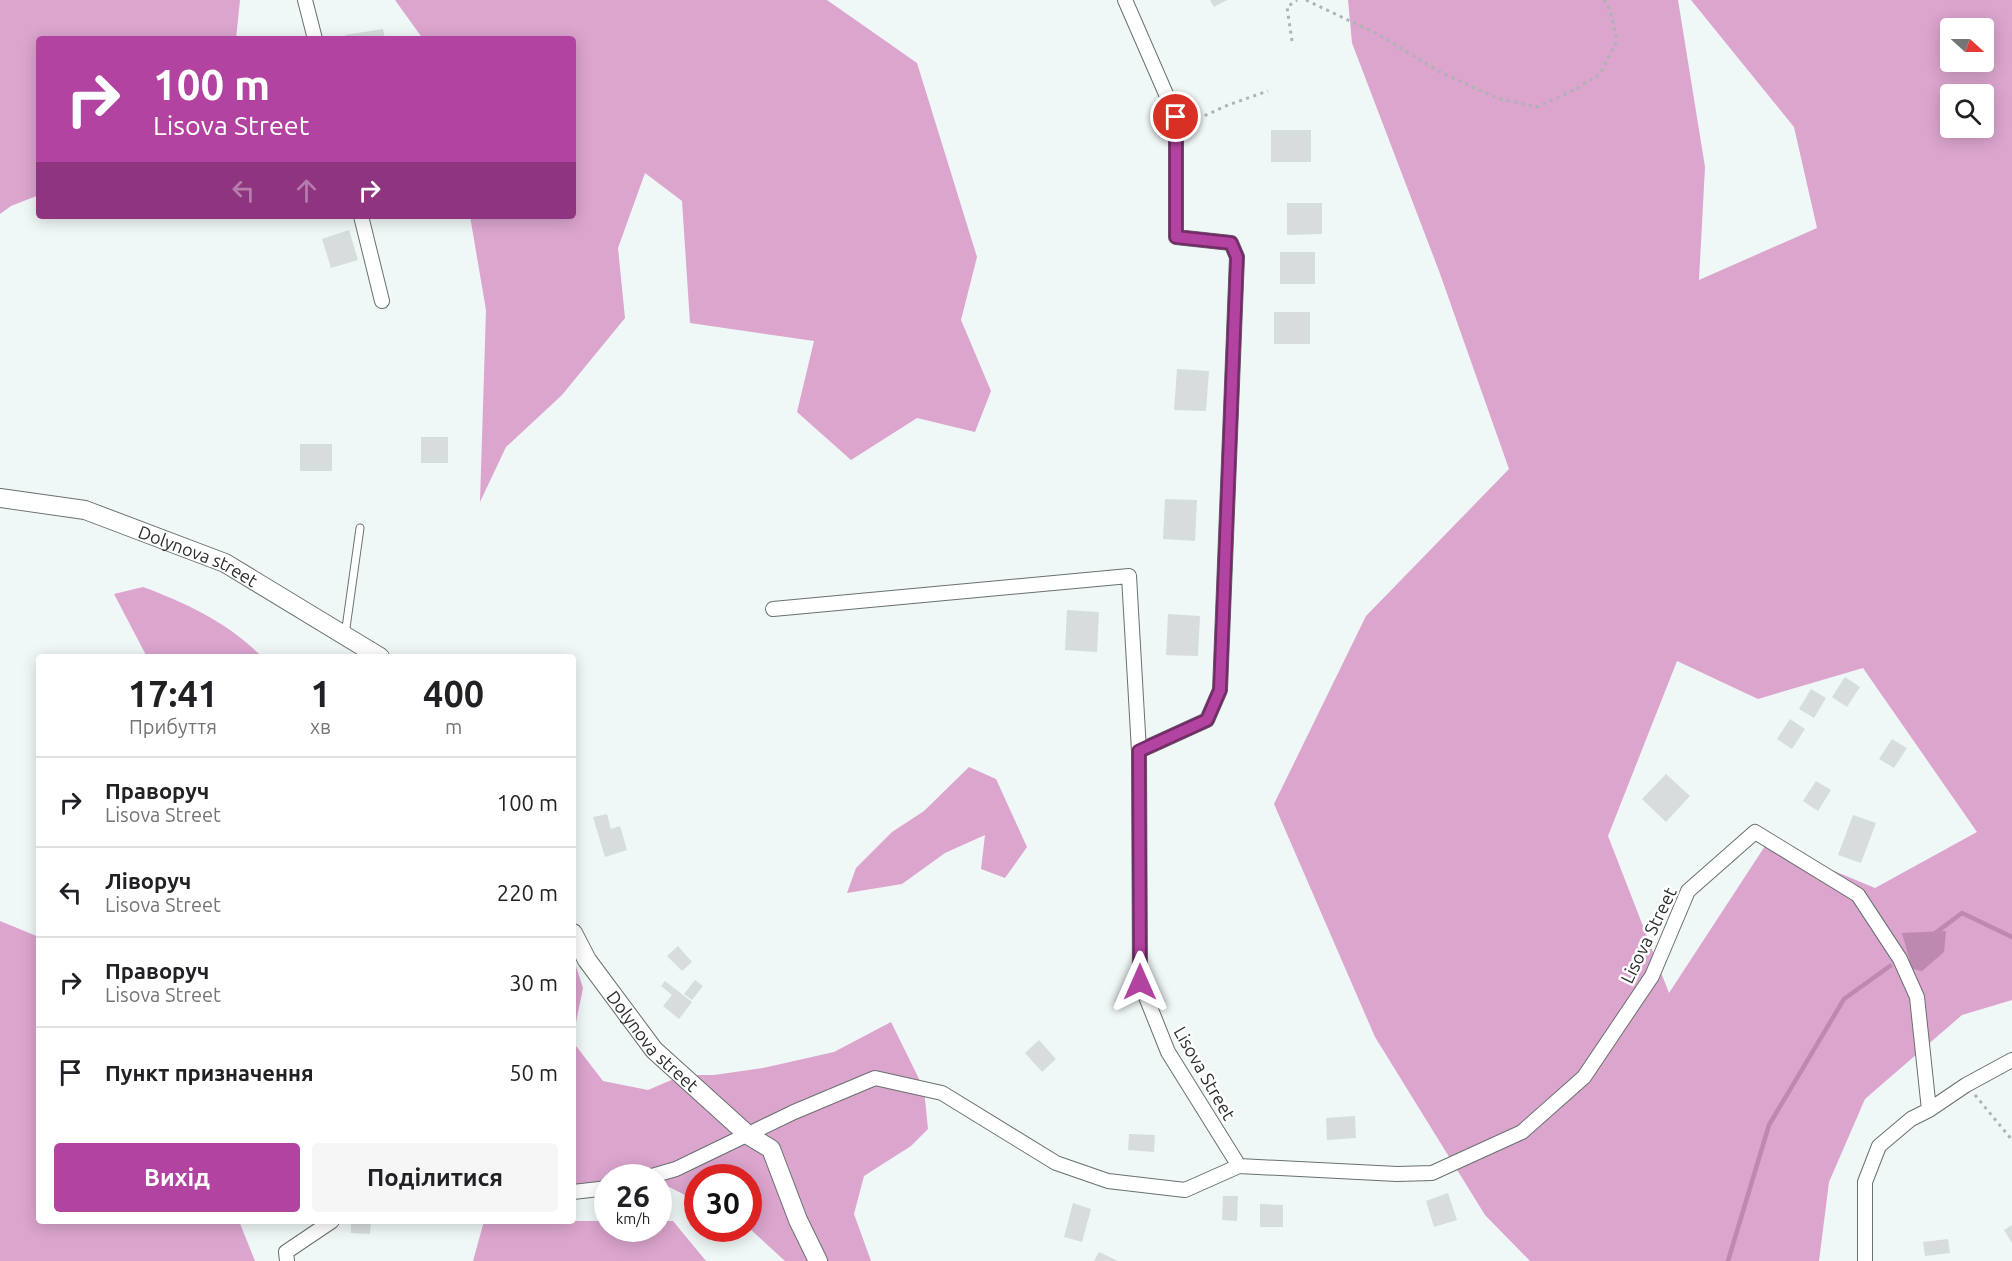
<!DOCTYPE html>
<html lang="uk">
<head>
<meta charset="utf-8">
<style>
  body { margin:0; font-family:Ubuntu,sans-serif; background:#f6f6f6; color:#202124; height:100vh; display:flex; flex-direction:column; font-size:22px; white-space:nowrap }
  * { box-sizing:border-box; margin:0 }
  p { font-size:20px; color:#757577 }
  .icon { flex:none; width:33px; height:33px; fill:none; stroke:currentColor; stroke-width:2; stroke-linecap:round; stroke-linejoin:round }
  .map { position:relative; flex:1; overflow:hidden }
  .side { position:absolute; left:36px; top:654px; width:540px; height:570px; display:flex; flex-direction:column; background:#fff; border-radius:6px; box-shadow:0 3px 15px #0003 }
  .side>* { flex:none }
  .guide { position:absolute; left:36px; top:36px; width:540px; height:183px; border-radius:6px; box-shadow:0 3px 15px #0003; background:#b343a0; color:#fff; overflow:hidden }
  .needle { width:39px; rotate:111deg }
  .controls { position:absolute; left:1940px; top:18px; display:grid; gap:12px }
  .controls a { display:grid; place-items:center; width:54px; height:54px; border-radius:6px; background:#fff; box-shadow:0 3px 15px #0003; font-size:30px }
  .speed { position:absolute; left:594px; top:1164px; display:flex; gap:12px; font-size:30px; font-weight:700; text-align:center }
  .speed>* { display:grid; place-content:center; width:78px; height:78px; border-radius:50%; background:#fff; box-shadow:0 3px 15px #0003; line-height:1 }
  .speed small { font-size:15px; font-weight:400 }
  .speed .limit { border:9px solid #d22; background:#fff; color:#111 }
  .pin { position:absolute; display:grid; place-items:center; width:51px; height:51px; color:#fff; margin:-26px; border:3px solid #fff; border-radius:50%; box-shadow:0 2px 6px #0007 }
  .me { position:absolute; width:66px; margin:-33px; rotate:0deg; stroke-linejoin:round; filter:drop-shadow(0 0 4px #0008) }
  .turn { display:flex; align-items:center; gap:21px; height:126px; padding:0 18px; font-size:27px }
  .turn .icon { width:78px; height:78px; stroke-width:2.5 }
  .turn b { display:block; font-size:42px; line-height:51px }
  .lanes { display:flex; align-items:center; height:57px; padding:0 18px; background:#0003; justify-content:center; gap:30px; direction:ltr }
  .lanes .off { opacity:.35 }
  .eta { display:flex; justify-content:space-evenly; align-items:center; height:102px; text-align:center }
  .eta b { font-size:36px; font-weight:700; line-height:42px }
  .cta { display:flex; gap:12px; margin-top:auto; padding:12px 18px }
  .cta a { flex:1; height:69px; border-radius:6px; background:#b343a0; color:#fff; font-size:24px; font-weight:700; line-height:69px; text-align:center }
  .cta a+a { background:#f6f6f6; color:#202124 }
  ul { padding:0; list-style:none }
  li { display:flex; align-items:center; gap:18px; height:90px; padding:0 18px; border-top:2px solid #e0e0e0 }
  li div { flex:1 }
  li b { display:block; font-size:22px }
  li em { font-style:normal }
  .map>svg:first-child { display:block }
  .forest { fill:#dba5ce; fill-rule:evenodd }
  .water { fill:#bd89b1 }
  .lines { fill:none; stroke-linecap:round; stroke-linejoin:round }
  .stream { stroke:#bd89b1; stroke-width:4.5 }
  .building { fill:#d6dddc }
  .service-casing { stroke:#69706f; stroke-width:9 }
  .minor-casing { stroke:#69706f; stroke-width:16 }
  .tertiary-casing { stroke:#69706f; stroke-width:20 }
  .path { stroke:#adb3b3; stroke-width:3; stroke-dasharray:3 4.5; stroke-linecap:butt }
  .service { stroke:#fff; stroke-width:7 }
  .minor { stroke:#fff; stroke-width:14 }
  .tertiary { stroke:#fff; stroke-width:18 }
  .route-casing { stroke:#742c68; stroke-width:15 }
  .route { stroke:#b343a0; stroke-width:10 }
  .labels { text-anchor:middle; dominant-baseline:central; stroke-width:5; stroke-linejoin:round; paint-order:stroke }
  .street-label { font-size:18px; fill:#2b2e2d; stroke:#fff }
</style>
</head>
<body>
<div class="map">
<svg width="2012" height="1261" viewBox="0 0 2012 1261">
  <rect width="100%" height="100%" fill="#f0f7f7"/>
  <!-- forest -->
  <path class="forest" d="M0 0H240L236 39H39V195L11 206 0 214Z
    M395 0H827L917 63 977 257 961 320 991 391 975 432 917 418 851 460 797 412 814 341 690 323 682 201 645 173 618 248 625 318 562 395 506 447 480 502 486 310 470 216H573V39H423Z
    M1348 0H1678L1705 167 1699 280 1817 228 1794 127 1691 0H2012V1000L1962 1015 1865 1099 1829 1182 1819 1261H1530L1485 1215 1375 1037 1274 804 1366 616 1509 469 1439 271 1352 43ZM1950 28H1983V62H1950ZM1950 94H1983V128H1950ZM1677 661 1758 699 1863 668 1977 832 1875 888 1767 843 1669 993 1608 836Z
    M143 587C186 603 229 623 262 657H147L114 594Z
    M969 767 996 779 1027 847 1005 878 981 869 985 835 945 853 902 884 847 893 856 868 892 832 924 811Z
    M0 921 39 937V1221H239L255 1261H0Z
    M573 957 583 988 573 1037Z
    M891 1022 924 1089 928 1129 911 1146 864 1176 854 1214 871 1261H785L749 1228 748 1178H698L697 1201 659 1182 658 1178H608L607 1183 573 1188V1042L603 1081 648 1090 683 1075H714L763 1068 834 1052Z
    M484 1221H607L608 1228H658L659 1221H673L706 1261H473Z"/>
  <!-- water -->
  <path class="water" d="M1946 931 1944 952 1922 971 1912 969 1902 933Z"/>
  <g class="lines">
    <!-- stream -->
    <path class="stream" d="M1934 934 1962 913 2012 937
      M1728 1261 1769 1125 1844 999 1890 966"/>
  </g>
  <!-- building -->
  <path class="building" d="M1210 0H1227L1214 7Z
    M383 29 385 39H346L345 35Z
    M1271 130H1311V162H1271Z
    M1287 203H1322V234L1287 235Z
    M349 230 358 260 331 268 322 239Z
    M1280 252H1315V284H1280Z
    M1274 312H1310V344H1274Z
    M1177 369 1209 371 1206 411 1174 410Z
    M421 437H448V463H421Z
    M300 444H332V471H300Z
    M1165 499 1197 500 1195 541 1163 539Z
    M1067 610 1099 612 1097 652 1065 650Z
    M1168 614 1200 616 1198 656 1166 655Z
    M1845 677 1860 687 1847 707 1832 697Z
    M1811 689 1826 698 1814 718 1799 709Z
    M1790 719 1805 729 1792 749 1777 739Z
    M1892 739 1907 748 1894 768 1879 759Z
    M1666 774 1690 796 1666 822 1642 799Z
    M1816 781 1831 790 1818 811 1803 801Z
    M607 814 611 829 620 826 627 850 605 857 593 817Z
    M1853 815 1876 823 1861 863 1838 855Z
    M678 946 692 962 682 971 667 956Z
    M695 980 703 986 692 1000 684 994Z
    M665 981 692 1002 679 1019 663 1006 672 995 661 986Z
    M1039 1040 1056 1059 1042 1072 1025 1053Z
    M1355 1116 1356 1138 1327 1140 1326 1118Z
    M1129 1134 1155 1135 1154 1152 1128 1150Z
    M1448 1193 1457 1220 1434 1227 1426 1201Z
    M1223 1196H1238L1237 1221 1222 1220Z
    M1073 1203 1091 1209 1082 1242 1064 1237Z
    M1260 1204 1283 1205V1227H1260Z
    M351 1221H371L370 1234 351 1233Z
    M2012 1225V1243L2004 1230Z
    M1948 1239 1950 1253 1925 1256 1923 1242Z
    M1099 1252 1118 1261H1094Z"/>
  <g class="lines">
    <defs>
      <path id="service" d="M345 635 360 528"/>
      <path id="minor" d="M305 0 315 39
        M1125 0 1176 117V237L1231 243 1237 257 1220 690 1207 720 1139 751 1140 982 1168 1052 1239 1166 1397 1174 1432 1173 1522 1132 1584 1077 1652 976 1688 891 1755 832 1858 895 1900 959 1917 997 1929 1110
        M361 216 382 301
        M773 609 1129 576 1139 751
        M645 1178 676 1169 794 1112 875 1078 942 1093 1056 1163 1108 1181 1185 1190 1239 1166
        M573 1192 608 1188
        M287 1261 286 1252 332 1221
        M1865 1261V1182L1879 1146 1911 1119 1929 1110 1966 1085 2012 1060"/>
      <g id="tertiary">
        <path id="s1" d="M0 498 85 510 225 563 380 657"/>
        <path id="s2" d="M573 933 587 960 654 1050 748 1135 771 1149 798 1220 818 1261"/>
      </g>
    </defs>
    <!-- service casing -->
    <use href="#service" class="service-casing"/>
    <!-- minor casing -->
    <use href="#minor" class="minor-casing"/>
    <!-- tertiary casing -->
    <use href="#tertiary" class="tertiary-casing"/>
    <!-- path -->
    <path class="path" d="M1306 0 1377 34 1442 73 1497 98 1537 107 1574 90 1600 74 1617 40 1610 10 1604 0
      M1292 41 1287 7 1297 0
      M1191 122 1228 105 1268 91
      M1975 1095 2012 1140"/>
    <!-- service -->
    <use href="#service" class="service"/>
    <!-- minor -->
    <use href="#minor" class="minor"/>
    <!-- tertiary -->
    <use href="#tertiary" class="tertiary"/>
  </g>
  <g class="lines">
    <defs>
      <path id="route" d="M1140 982 1139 751 1207 720 1220 690 1237 257 1231 243 1176 237V117"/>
    </defs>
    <!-- route casing -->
    <use href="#route" class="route-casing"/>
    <!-- route -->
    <use href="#route" class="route"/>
  </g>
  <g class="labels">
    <!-- street labels -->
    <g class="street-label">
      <text stroke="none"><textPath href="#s1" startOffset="208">Dolynova street</textPath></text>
      <text transform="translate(1648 935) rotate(-64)">Lisova Street</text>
      <text stroke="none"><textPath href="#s2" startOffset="135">Dolynova street</textPath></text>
      <text transform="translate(1205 1073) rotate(60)">Lisova Street</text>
    </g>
  </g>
</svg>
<div class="controls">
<a><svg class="needle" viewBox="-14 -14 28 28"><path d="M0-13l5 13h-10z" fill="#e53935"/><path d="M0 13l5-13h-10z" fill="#757577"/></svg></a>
<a><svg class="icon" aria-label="search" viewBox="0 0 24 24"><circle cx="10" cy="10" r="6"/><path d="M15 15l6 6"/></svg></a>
</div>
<div class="speed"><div>26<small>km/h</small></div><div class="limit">30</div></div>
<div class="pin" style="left:1176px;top:117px;background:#d93025"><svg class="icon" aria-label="arrive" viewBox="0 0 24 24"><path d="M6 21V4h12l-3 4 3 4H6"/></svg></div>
<svg class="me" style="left:1140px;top:982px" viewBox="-20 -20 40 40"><path d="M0-17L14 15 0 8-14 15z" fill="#b343a0" stroke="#fff" stroke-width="4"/></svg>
<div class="guide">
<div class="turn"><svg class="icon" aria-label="right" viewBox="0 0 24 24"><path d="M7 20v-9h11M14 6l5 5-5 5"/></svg><div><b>100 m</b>Lisova Street</div></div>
<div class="lanes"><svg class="icon off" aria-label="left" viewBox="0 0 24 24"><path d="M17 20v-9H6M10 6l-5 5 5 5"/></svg><svg class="icon off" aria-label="ahead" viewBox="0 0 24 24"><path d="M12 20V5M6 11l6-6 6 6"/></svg><svg class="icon" aria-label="right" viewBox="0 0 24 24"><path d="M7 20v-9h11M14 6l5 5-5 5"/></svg></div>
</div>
<section class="side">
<div class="eta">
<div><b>17:41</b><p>Прибуття</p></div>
<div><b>1</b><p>хв</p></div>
<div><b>400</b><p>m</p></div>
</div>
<ul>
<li><svg class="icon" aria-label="right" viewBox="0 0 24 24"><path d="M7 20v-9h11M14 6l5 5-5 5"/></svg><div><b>Праворуч</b><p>Lisova Street</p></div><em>100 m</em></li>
<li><svg class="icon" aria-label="left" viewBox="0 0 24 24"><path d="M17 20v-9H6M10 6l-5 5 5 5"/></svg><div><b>Ліворуч</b><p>Lisova Street</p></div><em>220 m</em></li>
<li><svg class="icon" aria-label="right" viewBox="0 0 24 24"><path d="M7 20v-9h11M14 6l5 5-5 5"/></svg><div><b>Праворуч</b><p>Lisova Street</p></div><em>30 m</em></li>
<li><svg class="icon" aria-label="arrive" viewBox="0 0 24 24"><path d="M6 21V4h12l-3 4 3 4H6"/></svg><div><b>Пункт призначення</b></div><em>50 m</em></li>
</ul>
<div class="cta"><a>Вихід</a><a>Поділитися</a></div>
</section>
</div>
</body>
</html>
